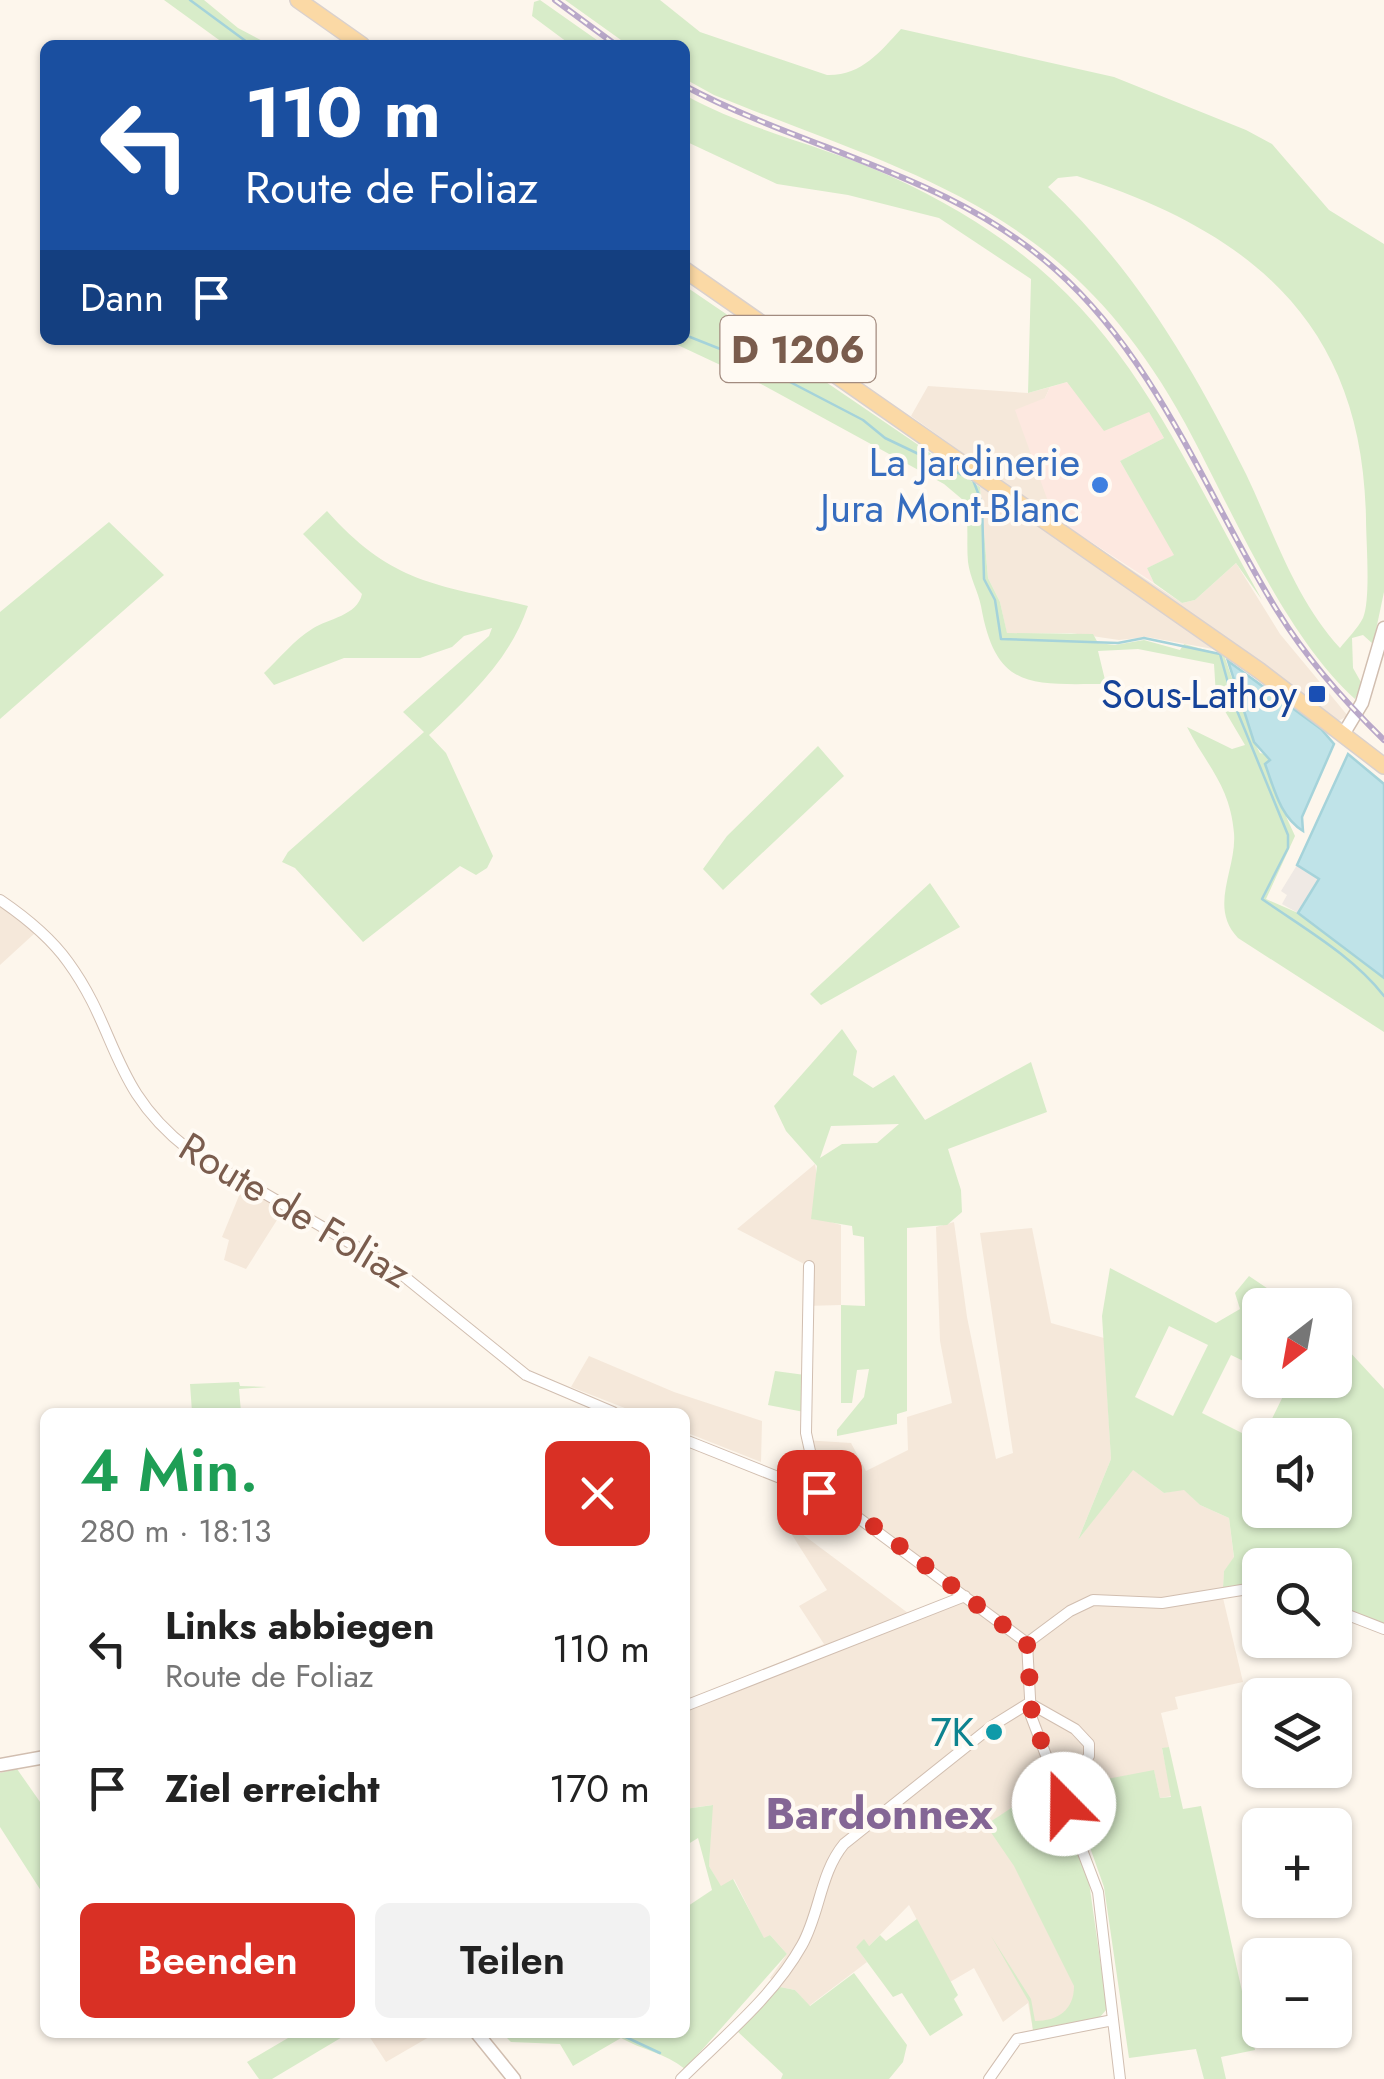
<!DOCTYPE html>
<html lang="de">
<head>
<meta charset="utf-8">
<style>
  body { margin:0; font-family:Jost,sans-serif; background:#f2f2f2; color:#222; height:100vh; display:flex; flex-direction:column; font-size:38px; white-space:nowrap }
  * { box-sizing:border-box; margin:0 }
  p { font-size:32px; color:#767676 }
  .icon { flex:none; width:55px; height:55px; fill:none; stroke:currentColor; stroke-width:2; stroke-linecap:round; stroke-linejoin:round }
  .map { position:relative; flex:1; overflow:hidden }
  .panel { position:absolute; left:40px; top:1408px; width:650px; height:630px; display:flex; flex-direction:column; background:#fff; border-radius:15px; box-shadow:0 2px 8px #0004 }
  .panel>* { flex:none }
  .hud { position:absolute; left:40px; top:40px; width:650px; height:305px; border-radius:15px; box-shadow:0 2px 8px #0004; background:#1a4fa0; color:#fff; overflow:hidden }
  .needle { width:65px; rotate:211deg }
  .buttons { position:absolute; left:1242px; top:1288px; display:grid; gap:20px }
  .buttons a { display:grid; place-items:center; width:110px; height:110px; border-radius:15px; background:#fff; box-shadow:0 2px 8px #0004; font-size:50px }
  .pin { position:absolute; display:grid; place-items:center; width:85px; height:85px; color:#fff; margin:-42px; border-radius:20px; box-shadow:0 5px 15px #0006 }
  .me { position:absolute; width:110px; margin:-55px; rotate:338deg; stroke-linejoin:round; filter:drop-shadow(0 0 8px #0008) }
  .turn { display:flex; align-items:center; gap:35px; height:210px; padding:0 40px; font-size:45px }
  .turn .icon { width:130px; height:130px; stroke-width:2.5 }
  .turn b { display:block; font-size:70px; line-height:85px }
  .then { display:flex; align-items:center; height:95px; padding:0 40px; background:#0003; gap:20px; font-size:38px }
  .round { display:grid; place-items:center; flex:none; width:105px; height:105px; border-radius:15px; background:#f2f2f2 }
  .head { display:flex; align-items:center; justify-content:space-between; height:170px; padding:0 40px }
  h1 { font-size:60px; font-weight:600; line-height:75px; color:#1e9e55 }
  .action { display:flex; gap:20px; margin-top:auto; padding:20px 40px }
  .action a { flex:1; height:115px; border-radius:15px; background:#d93025; color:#fff; font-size:40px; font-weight:600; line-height:115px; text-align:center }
  .action a+a { background:#f2f2f2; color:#222 }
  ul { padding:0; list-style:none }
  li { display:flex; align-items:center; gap:30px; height:140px; padding:0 40px }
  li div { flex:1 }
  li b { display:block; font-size:38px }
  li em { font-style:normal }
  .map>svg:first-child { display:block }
  .residential { fill:#f5e8da }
  .commercial { fill:#fde8e0 }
  .industrial { fill:#efe9e4 }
  .green { fill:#d8ecc9; fill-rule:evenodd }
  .water { fill:#bfe3e8; stroke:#a5d3da; stroke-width:2.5 }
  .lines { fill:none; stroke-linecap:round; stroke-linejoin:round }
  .stream { stroke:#a5d3da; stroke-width:2.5 }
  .minor-casing { stroke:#d1beb0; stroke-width:12 }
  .tertiary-casing { stroke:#d1beb0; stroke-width:15 }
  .primary-casing { stroke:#dad1cd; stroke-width:18 }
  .minor { stroke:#fff; stroke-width:10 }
  .tertiary { stroke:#fff; stroke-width:12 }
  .primary { stroke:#fbd9a5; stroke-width:15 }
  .rail-casing { stroke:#b9a8c9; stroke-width:6 }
  .rail { stroke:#fffaf3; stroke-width:2.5; stroke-dasharray:8; stroke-linecap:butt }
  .route { stroke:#d93025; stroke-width:18; stroke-dasharray:0 32.4 }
  .shop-dot { fill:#3f7fe0; stroke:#fffaf3; stroke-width:4 }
  .transit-dot { fill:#1a4fb4; stroke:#fffaf3; stroke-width:4 }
  .culture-dot { fill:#0f9aa8; stroke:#fffaf3; stroke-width:4 }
  .labels { text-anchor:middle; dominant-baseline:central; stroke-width:8; stroke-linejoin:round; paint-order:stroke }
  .shield { fill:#fffaf3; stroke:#a28b7f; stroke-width:2.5 }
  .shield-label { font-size:38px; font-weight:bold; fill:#7a5c4d }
  .shop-label { font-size:40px; fill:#366cbe; stroke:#fffaf3; text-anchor:end }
  .transit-label { font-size:40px; fill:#164399; stroke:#fffaf3; text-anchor:end }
  .street-label { font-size:40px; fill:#7a5c4d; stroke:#fffaf3 }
  .culture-label { font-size:40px; fill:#0d838f; stroke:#fffaf3; text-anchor:end }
  .quarter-label { font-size:45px; font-weight:bold; fill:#846695; stroke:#fffaf3 }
</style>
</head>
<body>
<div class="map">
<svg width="1384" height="2079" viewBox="0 0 1384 2079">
  <rect width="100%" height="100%" fill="#fdf6ec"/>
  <!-- residential -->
  <path class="residential" d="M928 386 1028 393 1050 387 1045 398 1054 518 1182 603 1195 600 1236 563 1280 634 1348 716 1338 721 1233 647 1224 655 1213 649 1147 637 1119 640 1071 633 1007 634 1000 602 988 578 978 464 911 416Z
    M0 906 35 933 0 965Z
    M815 1164 824 1220 841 1225V1305L805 1306 803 1278 808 1266 737 1229Z
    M243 1186 284 1209 246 1269 224 1260 229 1240 222 1237Z
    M954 1222 967 1317 996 1459 1013 1453 980 1233 1032 1228 1051 1323 1104 1338 1111 1459 1078 1540 1132 1469 1164 1493 1184 1489 1200 1505 1229 1518 1234 1558 1224 1571 1223 1598 1243 1682 1175 1697 1178 1709 1161 1713 1169 1747 1162 1749 1172 1796 1160 1798 1154 1771 1065 1787 1049 1783 991 1822 1076 1978 1085 2020 1033 2030 1028 2003 1003 2022 974 1968 950 1982 909 1905 869 1946H856L867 1962 809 2006 795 1990 780 1987 770 1978 787 1954 770 1935 764 1939 734 1879 721 1887 709 1866 712 1805 685 1809V1702L824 1644 799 1606 827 1590 782 1519 908 1613 953 1595 848 1513 812 1495 804 1440 851 1443 866 1471 908 1450 907 1417 952 1403 940 1341 936 1227Z
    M589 1356 674 1392 762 1421 761 1462 685 1432V1412H635L571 1387Z
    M367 2033H436L386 2062Z"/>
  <!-- commercial -->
  <path class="commercial" d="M1067 382 1149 412 1164 438 1120 461 1175 555 1147 568 1154 583 1054 518 1015 410 1045 398 1050 387Z"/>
  <!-- industrial -->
  <path class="industrial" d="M1297 865 1319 879 1298 913 1282 904 1287 895 1281 891Z"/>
  <!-- green -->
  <path class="green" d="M164 0H204L238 28 270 45H226Z
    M540 0 604 45H571L532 16 534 2Z
    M565 0H660L700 32 827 75C861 76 880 52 901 29L1114 77 1246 130 1272 144 1329 210 1384 244V592L1373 644 1363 635 1352 638 1353 668 1362 684 1355 699C1284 635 1231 508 1185 423 1067 208 923 179 714 95L685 79V45H628ZM1077 176C1251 232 1363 323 1366 519 1366 541 1371 599 1363 618 1358 628 1347 639 1340 648 1295 599 1274 533 1246 474 1193 367 1136 270 1048 187L1058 178Z
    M685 95C749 131 823 145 890 176 1109 276 1152 403 1262 600L1236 563 1195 600 1182 603 1154 583 1147 568 1174 555 1120 461 1164 438 1149 412 1104 431 1067 382 1028 393 1031 279 939 218 848 195 777 184 685 141Z
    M685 286 980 487 988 578 1000 602 1007 633 1093 634 1098 643 1115 645 1144 640 1180 650 1184 644 1224 655 1254 742 1260 753 1269 755 1274 790 1295 836 1266 899 1298 913 1384 978V1032L1238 938C1208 907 1237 869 1234 833 1230 785 1206 765 1187 727L1232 749 1245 745 1216 696 1214 664 1138 649 1098 651 1106 684C1031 684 996 691 981 606 978 591 970 578 968 562 966 540 970 521 963 500L944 484 761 384 667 340H685Z
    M327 511C393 585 437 584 528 606 510 660 469 697 429 735L446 753 493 856 487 868 476 875 460 866 363 942 295 868 282 862 288 852 424 732 403 712 489 636 492 628 464 636 452 647 420 658H344L274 685 264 673C279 659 294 640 312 629 329 618 357 616 362 594L303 534Z
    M109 522 164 575 0 719V612Z
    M818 746 844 776 723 890 703 869 727 836Z
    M930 883 960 927 821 1005 810 994Z
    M842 1029 857 1051 853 1075 873 1088 894 1075 925 1120 1031 1062 1047 1112 948 1149 961 1190 962 1212 947 1225 907 1228V1411L897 1414V1424L837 1436V1430L864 1397 869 1369 857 1370 852 1403H841V1305L865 1306 864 1237 853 1235 852 1226 811 1219 817 1166 786 1131 774 1106ZM899 1124 877 1143 842 1144 820 1158 831 1126Z
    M1110 1268 1216 1323 1240 1309 1235 1293 1249 1276 1292 1305H1260V1369L1231 1355 1202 1413 1260 1442V1510H1335V1435H1264L1289 1384 1282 1380H1335V1336L1384 1389V1625L1335 1606V1565H1260V1582L1223 1588 1224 1571 1234 1557 1229 1518 1200 1505 1184 1490 1164 1493 1133 1470 1078 1540 1111 1459 1102 1316ZM1169 1326 1208 1345 1173 1416 1135 1397Z
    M775 1371 805 1375 804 1412 768 1405Z
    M239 1382 240 1386 267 1387 239 1389 241 1412H192L190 1384Z
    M1169 1747 1183 1809 1201 1806 1255 2050 1221 2057 1226 2079H1204L1196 2049 1129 2058 1104 1887 1087 1839H1094L1065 1787 1154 1770 1160 1798 1171 1797 1162 1748Z
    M17 1769 45 1809V1897L0 1827V1773Z
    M1049 1783 1089 1882 1107 2009 1100 2017 1033 2030 1029 2002 991 1936 1031 1999 1035 2021C1058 2021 1074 2010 1074 1986L1014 1866 977 1812 979 1809 993 1828 990 1822Z
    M713 1805 709 1866 721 1886 733 1879 764 1938 770 1935 787 1954 685 2069C665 2053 642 2050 621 2038L573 2066 560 2044 511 2042 502 2033 685 2032V1908L712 1890 698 1838 685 1846V1809Z
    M917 1919 958 1995 954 1999 963 2015 930 2036 902 1993 893 1997 856 1947 864 1939 869 1946 880 1935 886 1941Z
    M854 1973 907 2045 903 2062 889 2079H781L783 2074 737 2031 780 1987 795 1990 810 2006Z
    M285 2033H349L272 2079H259L247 2062 288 2038Z"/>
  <!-- water -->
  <path class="water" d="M1228 661 1321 729 1334 744 1302 817 1303 831C1280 817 1274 788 1265 764L1270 760 1254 742Z
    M1348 754 1384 784V978L1298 913 1319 879 1297 865Z"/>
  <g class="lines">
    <!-- stream -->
    <path class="stream" d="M190 0 251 45
      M685 335 748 360 863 420 885 438 973 480 982 503 984 579 995 600 1001 639 1118 643 1144 638 1220 654 1233 701 1288 835V848L1262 899C1305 929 1353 956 1384 996
      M615 2032 660 2053"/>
    <defs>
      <path id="minor" d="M0 900C25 917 50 937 68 962 119 1032 110 1088 188 1149L395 1269 526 1375 613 1412
        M809 1266 806 1433 819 1492
        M685 1440 833 1499 1027 1643
        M1335 1610 1384 1629
        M1027 1643 1031 1716 1098 1892 1120 2079
        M1027 1643 1070 1611 1093 1600 1162 1603 1260 1587
        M1029 1703 1075 1729 1089 1744V1756L1079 1768 1049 1767
        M685 1706 965 1596
        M681 2079C723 2037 773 1997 802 1945 820 1913 820 1873 844 1844L992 1726 1029 1703
        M989 2079 1017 2039 1113 2020"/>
      <path id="tertiary" d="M1344 733 1362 703 1384 628
        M0 1765 45 1757
        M476 2032 514 2079"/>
      <path id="primary" d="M298 0 362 45
        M685 270 1260 671 1384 766"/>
    </defs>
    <!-- minor casing -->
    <use href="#minor" class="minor-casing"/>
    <!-- tertiary casing -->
    <use href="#tertiary" class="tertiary-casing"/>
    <!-- primary casing -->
    <use href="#primary" class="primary-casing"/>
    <!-- minor -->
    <use href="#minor" class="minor"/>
    <!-- tertiary -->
    <use href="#tertiary" class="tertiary"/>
    <!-- primary -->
    <use href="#primary" class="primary"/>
    <defs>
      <path id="rail" d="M555 0 616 45
        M685 86C809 152 949 174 1056 270 1160 363 1206 496 1278 612 1307 659 1344 701 1384 740"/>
    </defs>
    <!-- rail casing -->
    <use href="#rail" class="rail-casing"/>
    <!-- rail -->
    <use href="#rail" class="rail"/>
  </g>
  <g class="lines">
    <!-- route -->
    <path class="route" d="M819 1492 867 1521 1027 1643 1032 1716 1064 1804"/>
  </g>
  <!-- markers -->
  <circle class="shop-dot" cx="1100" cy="485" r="10"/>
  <rect class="transit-dot" x="1307" y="684" width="20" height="20" rx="5"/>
  <circle class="culture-dot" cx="994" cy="1732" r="10"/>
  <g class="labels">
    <!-- shield labels -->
    <rect class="shield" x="720.5" y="316" width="155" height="66" rx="8"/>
    <g class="shield-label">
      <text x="798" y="349">D 1206</text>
    </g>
    <!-- shop labels -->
    <g class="shop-label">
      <text x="1080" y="462">La Jardinerie<tspan x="1080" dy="46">Jura Mont-Blanc</tspan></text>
    </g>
    <!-- transit labels -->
    <g class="transit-label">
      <text x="1297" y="694">Sous-Lathoy</text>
    </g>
    <!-- street labels -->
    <g class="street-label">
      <text transform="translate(295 1210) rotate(31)">Route de Foliaz</text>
    </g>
    <!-- culture labels -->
    <g class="culture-label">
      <text x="974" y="1732">7K</text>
    </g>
    <!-- quarter labels -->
    <g class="quarter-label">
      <text x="879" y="1813">Bardonnex</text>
    </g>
  </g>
</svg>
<div class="buttons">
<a><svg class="needle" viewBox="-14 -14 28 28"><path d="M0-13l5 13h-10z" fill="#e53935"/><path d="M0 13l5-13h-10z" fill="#767676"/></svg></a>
<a><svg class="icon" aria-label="sound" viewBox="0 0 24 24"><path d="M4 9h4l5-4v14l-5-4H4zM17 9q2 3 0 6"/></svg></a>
<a><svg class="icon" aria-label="search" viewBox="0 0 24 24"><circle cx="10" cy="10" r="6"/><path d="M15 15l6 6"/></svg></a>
<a><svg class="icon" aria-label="layers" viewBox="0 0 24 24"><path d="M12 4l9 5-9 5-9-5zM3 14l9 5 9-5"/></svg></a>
<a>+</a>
<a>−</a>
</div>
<div class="pin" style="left:819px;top:1492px;background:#d93025"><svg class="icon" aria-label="arrive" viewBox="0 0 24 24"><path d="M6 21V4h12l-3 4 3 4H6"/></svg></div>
<svg class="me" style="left:1064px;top:1804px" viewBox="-20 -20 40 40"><circle r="19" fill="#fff"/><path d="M0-13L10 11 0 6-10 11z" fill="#d93025"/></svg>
<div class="hud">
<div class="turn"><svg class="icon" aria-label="left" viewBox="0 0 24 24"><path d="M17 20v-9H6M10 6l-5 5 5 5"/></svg><div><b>110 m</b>Route de Foliaz</div></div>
<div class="then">Dann<svg class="icon" aria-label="arrive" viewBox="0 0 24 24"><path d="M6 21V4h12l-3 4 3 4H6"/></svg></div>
</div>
<section class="panel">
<div class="head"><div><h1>4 Min.</h1><p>280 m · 18:13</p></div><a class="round" style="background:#d93025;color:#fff"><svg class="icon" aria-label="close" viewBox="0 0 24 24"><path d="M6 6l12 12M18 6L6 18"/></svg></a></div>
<ul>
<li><svg class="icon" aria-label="left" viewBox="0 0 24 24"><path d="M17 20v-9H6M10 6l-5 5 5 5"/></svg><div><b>Links abbiegen</b><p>Route de Foliaz</p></div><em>110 m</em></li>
<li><svg class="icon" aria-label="arrive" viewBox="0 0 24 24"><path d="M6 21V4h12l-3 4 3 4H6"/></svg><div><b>Ziel erreicht</b></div><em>170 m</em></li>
</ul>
<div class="action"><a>Beenden</a><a>Teilen</a></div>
</section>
</div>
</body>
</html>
